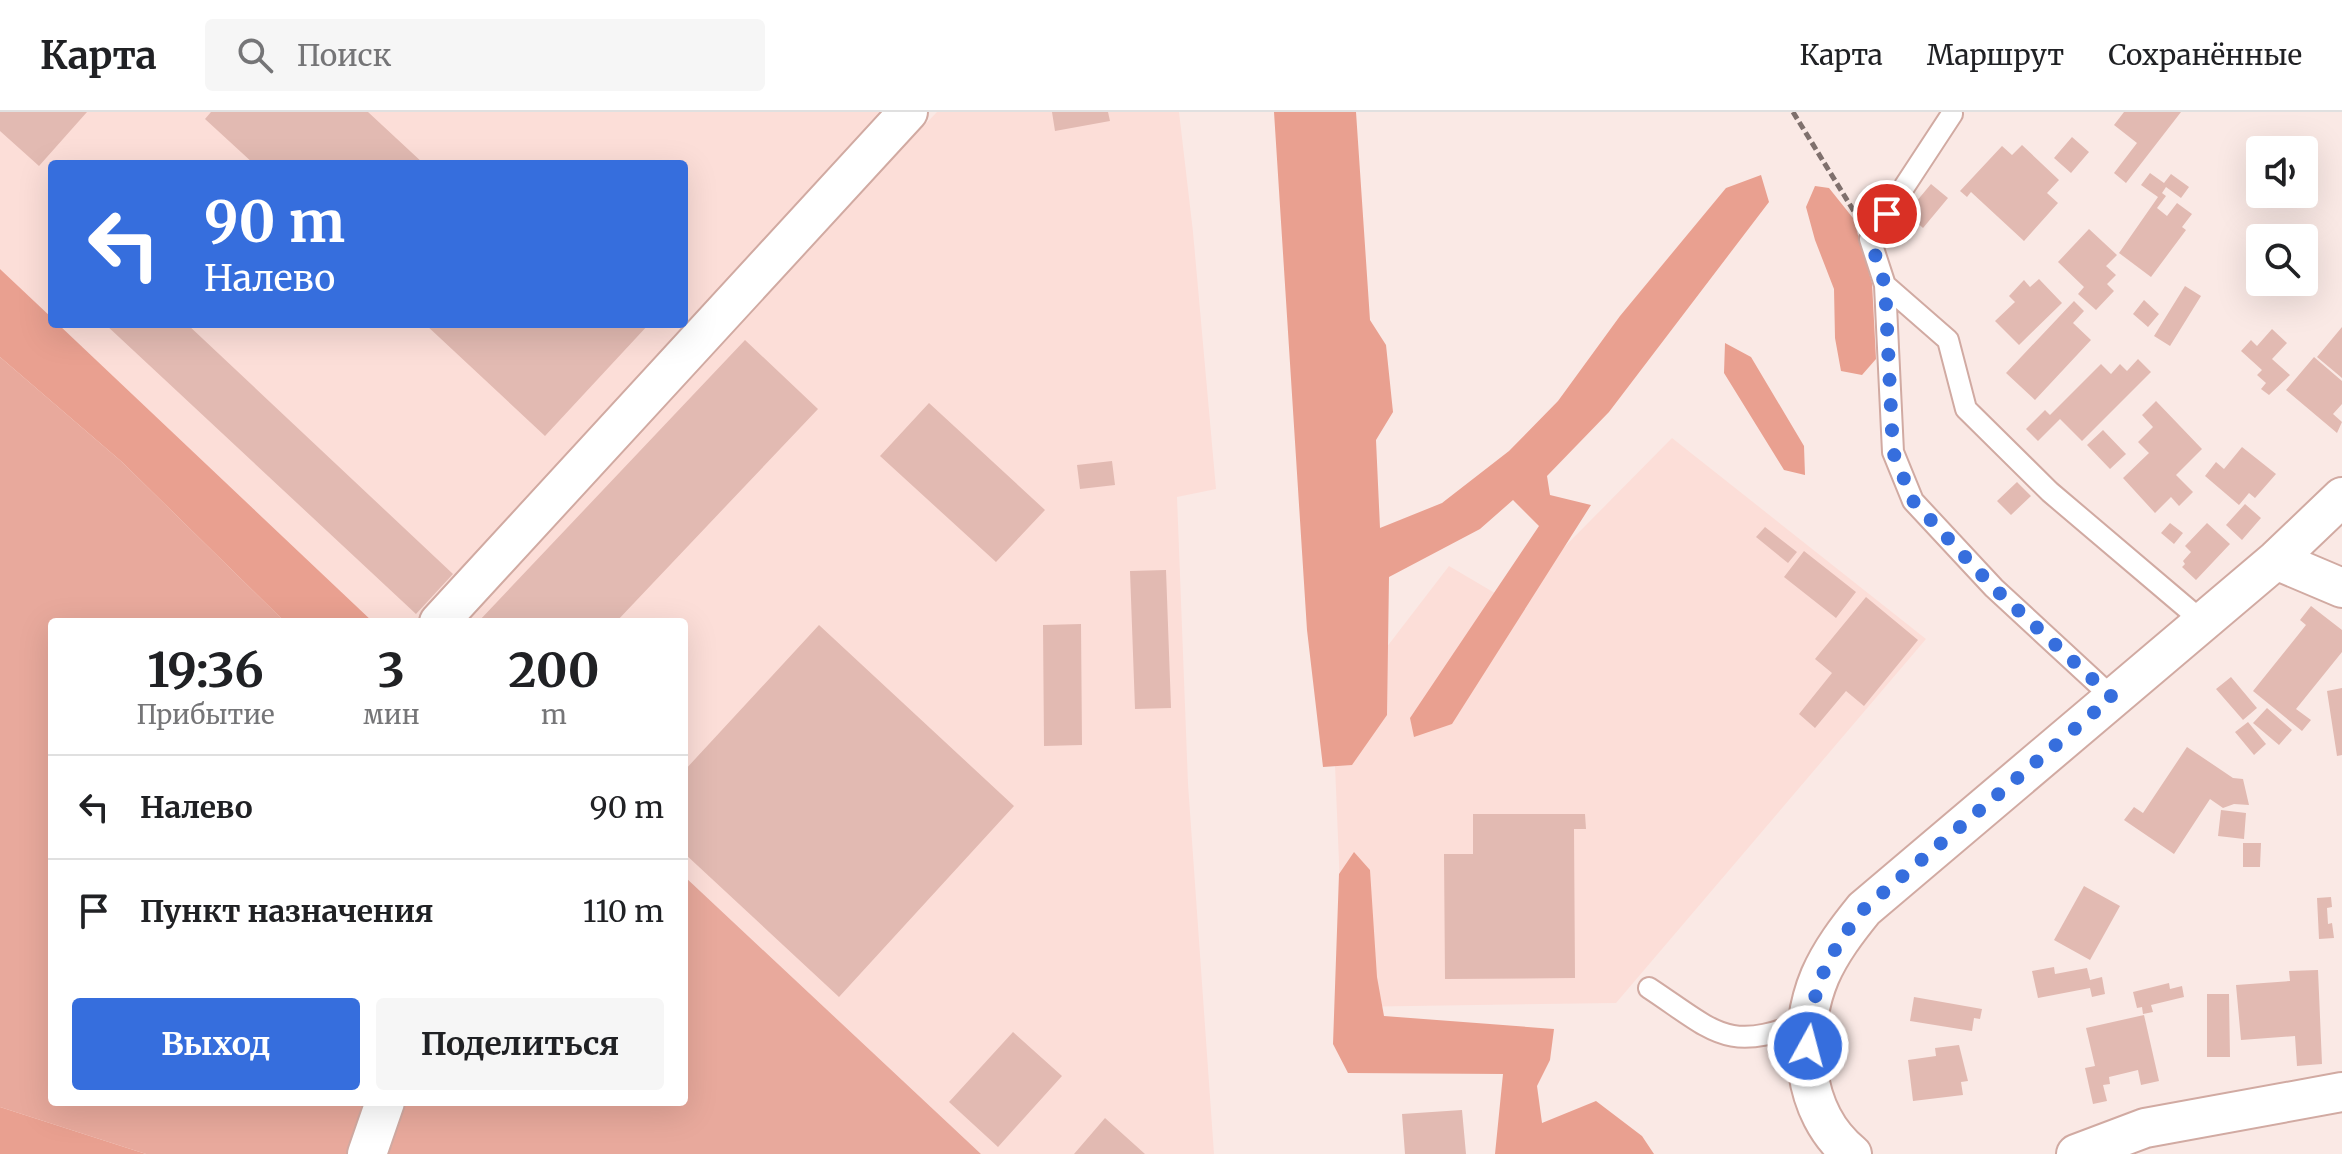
<!DOCTYPE html>
<html lang="ru">
<head>
<meta charset="utf-8">
<style>
  body { margin:0; font-family:Merriweather,serif; background:#f6f6f6; color:#202124; height:100vh; display:flex; flex-direction:column; font-size:30px; white-space:nowrap }
  * { box-sizing:border-box; margin:0 }
  p { font-size:26px; color:#757577 }
  .icon { flex:none; width:44px; height:44px; fill:none; stroke:currentColor; stroke-width:2; stroke-linecap:round; stroke-linejoin:round }
  .map { position:relative; flex:1; overflow:hidden }
  .drawer { position:absolute; left:48px; top:506px; width:640px; height:488px; display:flex; flex-direction:column; background:#fff; border-radius:8px; box-shadow:0 8px 32px #0002 }
  .drawer>* { flex:none }
  .guide { position:absolute; left:48px; top:48px; width:640px; height:168px; border-radius:8px; box-shadow:0 8px 32px #0002; background:#366edd; color:#fff; overflow:hidden }
  .fabs { position:absolute; left:2246px; top:24px; display:grid; gap:16px }
  .fabs a { display:grid; place-items:center; width:72px; height:72px; border-radius:8px; background:#fff; box-shadow:0 8px 32px #0002; font-size:40px }
  .pin { position:absolute; display:grid; place-items:center; width:68px; height:68px; color:#fff; margin:-34px; border:4px solid #fff; border-radius:50%; box-shadow:0 2px 8px #0007 }
  .me { position:absolute; width:88px; margin:-44px; rotate:7deg; stroke-linejoin:round; filter:drop-shadow(0 0 6px #0008) }
  .turn { display:flex; align-items:center; gap:28px; height:168px; padding:0 24px; font-size:36px }
  .turn .icon { width:104px; height:104px; stroke-width:2.5 }
  .turn b { display:block; font-size:56px; line-height:68px }
  .eta { display:flex; justify-content:space-evenly; align-items:center; height:136px; text-align:center }
  .eta b { font-size:48px; font-weight:700; line-height:56px }
  .cta { display:flex; gap:16px; margin-top:auto; padding:16px 24px }
  .cta a { flex:1; height:92px; border-radius:8px; background:#366edd; color:#fff; font-size:32px; font-weight:700; line-height:92px; text-align:center }
  .cta a+a { background:#f6f6f6; color:#202124 }
  ul { padding:0; list-style:none }
  li { display:flex; align-items:center; gap:24px; height:104px; padding:0 24px; border-top:2px solid #e0e0e0 }
  li div { flex:1 }
  li b { display:block; font-size:30px }
  li em { font-style:normal }
  header { display:flex; align-items:center; gap:48px; box-sizing:border-box; height:112px; padding:0 40px; background:#fff; border-bottom:2px solid #e0e0e0 }
  header strong { font-size:38px }
  nav { display:flex; gap:44px; margin-inline-start:auto; font-size:28px }
  .search { width:560px; height:72px; background:#f6f6f6; display:flex; align-items:center; gap:20px; box-sizing:border-box; padding:0 28px; border-radius:8px; color:#757577; font-size:30px }
  .map>svg:first-child { display:block }
  .built { fill:#fcded8 }
  .green { fill:#e8a99c }
  .forest { fill:#e9a090 }
  .building { fill:#e2bab2 }
  .lines { fill:none; stroke-linecap:round; stroke-linejoin:round }
  .service-casing { stroke:#d1aaa2; stroke-width:24 }
  .minor-casing { stroke:#d1aaa2; stroke-width:42 }
  .path { stroke:#7f706d; stroke-width:5; stroke-dasharray:8 4; stroke-linecap:butt }
  .service { stroke:#fff; stroke-width:20 }
  .minor { stroke:#fff; stroke-width:38 }
  .route { stroke:#366edd; stroke-width:14; stroke-dasharray:0 25.2 }
</style>
</head>
<body>
<header>
<strong>Карта</strong>
<div class="search"><svg class="icon" aria-label="search" viewBox="0 0 24 24"><circle cx="10" cy="10" r="6"/><path d="M15 15l6 6"/></svg>Поиск</div>
<nav><a>Карта</a><a>Маршрут</a><a>Сохранённые</a></nav>
</header>
<div class="map">
<svg width="2342" height="1042" viewBox="0 0 2342 1042">
  <rect width="100%" height="100%" fill="#fae9e5"/>
  <!-- built -->
  <path class="built" d="M0 0H883L419 510H373L58 212H684V52H52V206L0 157Z
    M937 0H1179L1193 120 1216 377 1177 385 1188 672 1214 1042H981L684 764V510H464L830 111Z
    M1672 326 1926 527 1616 891 1345 895 1333 605 1449 454 1510 490Z"/>
  <!-- green -->
  <path class="green" d="M0 245 122 350 285 510H52V990H684V764L981 1042H146L0 995Z"/>
  <!-- forest -->
  <path class="forest" d="M1274 0H1356L1370 208 1386 233 1393 300 1376 328 1380 416 1442 391 1509 339 1558 289 1620 204 1726 76 1761 63 1769 90 1609 300 1547 364 1550 383 1591 393 1452 612 1414 625 1410 606 1539 414 1513 388 1480 417 1389 465 1387 603 1352 653 1323 655 1307 518Z
    M1815 74 1829 76 1853 106 1872 171 1876 247 1862 263 1841 259 1835 226 1834 177 1815 128 1806 95Z
    M0 157 52 206V212H58L373 510H285L122 350 0 245Z
    M1725 231 1751 245 1804 334 1805 363 1784 358 1724 261Z
    M1354 740 1370 758 1377 865 1384 904 1554 917 1550 948 1537 974 1542 1011 1596 989 1642 1024 1654 1042H1495L1503 962 1348 961 1333 932 1339 762Z
    M0 995 146 1042H0Z"/>
  <!-- building -->
  <path class="building" d="M0 0H87L39 54 0 19Z
    M211 0H368L424 52H254L205 7Z
    M1052 0H1108L1110 9 1055 19Z
    M2124 0H2181L2126 71 2114 61 2137 31 2114 13Z
    M2072 25 2089 40 2071 61 2054 46Z
    M2022 33 2059 68 2047 81 2058 91 2024 129 1971 80 1967 85 1960 79 2002 34 2012 43Z
    M2150 61 2164 71 2171 62 2189 75 2181 86 2166 75 2162 81 2166 84 2157 96 2167 104 2177 91 2192 102 2182 115 2186 118 2151 165 2119 141 2158 85 2141 73Z
    M1931 72 1948 86 1923 116 1914 108 1898 127 1890 121Z
    M2089 117 2117 143 2106 154 2116 163 2107 172 2114 179 2096 198 2078 182 2084 175 2058 150Z
    M2039 167 2062 191 2019 233 1995 209 2015 190 2009 184 2024 168 2030 175Z
    M2185 174 2201 184 2170 234 2154 224Z
    M2144 188 2159 202 2148 215 2133 202Z
    M2074 189 2084 199 2073 211 2091 228 2035 288 2006 261Z
    M105 212H187L453 462 416 502Z
    M425 212H649L545 324Z
    M2342 215V266L2317 245Z
    M2272 217 2287 231 2272 247 2290 263 2269 283 2261 277 2266 271 2257 263 2262 258 2241 239 2251 228 2257 234Z
    M745 228 818 297 616 510H478Z
    M2314 245 2342 269V292L2333 302 2342 310 2337 321 2286 278Z
    M2138 247 2151 260 2082 329 2060 307 2038 329 2026 317 2045 298 2050 303 2101 252 2111 262 2120 252 2127 259Z
    M2156 289 2202 337 2176 363 2193 380 2179 394 2171 385 2155 401 2123 366 2149 341 2138 330 2153 315 2142 303Z
    M929 291 1045 398 996 450 880 344Z
    M2103 318 2126 342 2110 357 2087 333Z
    M2242 335 2276 362 2255 386 2249 381 2239 393 2205 364 2216 350 2224 357Z
    M1112 349 1115 373 1080 377 1077 353Z
    M2017 370 2031 384 2011 403 1997 389Z
    M2245 392 2261 406 2242 428 2226 413Z
    M2170 411 2183 421 2174 432 2161 421Z
    M2207 411 2230 432 2196 468 2182 455 2185 452 2183 449 2191 440 2185 434Z
    M1765 415 1797 440 1788 451 1756 425Z
    M1804 439 1856 480 1836 506 1784 465Z
    M1166 458 1171 596 1135 597 1130 459Z
    M1866 485 1918 528 1864 594 1846 579 1815 616 1799 602 1832 561 1815 547Z
    M2311 494 2342 518V540L2296 597 2311 608 2302 619 2253 579 2306 513 2300 508Z
    M1081 512 1082 633 1044 634 1043 513Z
    M819 513 1014 694 839 885 684 741V659Z
    M2231 565 2257 596 2243 608 2216 577Z
    M2342 576V643L2337 644 2327 579Z
    M2267 596 2292 618 2279 633 2253 611Z
    M2248 610 2266 632 2254 643 2235 620Z
    M2187 635 2233 666 2243 667 2249 693 2234 692 2223 696 2210 687 2174 742 2124 708 2134 695 2143 701Z
    M2221 698 2246 701 2244 727 2218 724Z
    M1473 702H1585L1586 717H1574L1575 866 1445 867 1444 742H1473Z
    M2243 731H2261L2260 755H2243Z
    M2084 774 2120 794 2090 848 2054 828Z
    M2331 785 2332 795 2327 796 2328 812 2332 811 2334 826 2319 827 2317 786Z
    M2054 855 2055 862 2087 856 2090 868 2102 865 2105 882 2092 885 2090 876 2038 886 2032 859Z
    M2318 858 2322 952 2297 954 2295 924 2241 928 2236 873 2290 869 2289 859Z
    M2169 871 2170 877 2182 874 2184 885 2151 893 2153 900 2143 902 2142 895 2137 896 2133 880Z
    M2207 882H2229L2230 945H2207Z
    M1914 885 1982 897 1980 907 1974 906 1972 919 1910 909Z
    M2144 903 2159 969 2141 973 2138 958 2109 965 2110 972 2103 973 2107 989 2093 992 2085 956 2095 954 2086 916Z
    M1013 920 1062 964 998 1035 949 990Z
    M1959 933 1968 969 1961 970 1963 983 1913 989 1908 948 1936 944 1935 936Z
    M1462 998 1466 1042H1405L1402 1002Z
    M1105 1006 1145 1042H1074Z"/>
  <g class="lines">
    <defs>
      <path id="service" d="M1952 2 1870 127 1885 173 1948 228 1966 297 2050 380 2202 509
        M1885 173 1893 340 1913 389 1994 476 2112 585
        M1649 876C1717 921 1727 942 1809 908"/>
      <path id="minor" d="M2276 448 2342 476
        M439 510 908 0
        M367 1042 385 990
        M1852 1042C1801 1001 1796 921 1820 864 1831 839 1847 818 1864 797L2276 448 2342 385
        M2076 1042 2145 1016 2342 980"/>
    </defs>
    <!-- service casing -->
    <use href="#service" class="service-casing"/>
    <!-- minor casing -->
    <use href="#minor" class="minor-casing"/>
    <!-- path -->
    <path class="path" d="M1793 0 1855 101"/>
    <!-- service -->
    <use href="#service" class="service"/>
    <!-- minor -->
    <use href="#minor" class="minor"/>
  </g>
  <g class="lines">
    <!-- route -->
    <path class="route" d="M1808 934C1811 876 1828 841 1864 797L2112 585 1994 476 1913 389 1893 340 1885 173 1870 127 1887 102"/>
  </g>
</svg>
<div class="fabs">
<a><svg class="icon" aria-label="sound" viewBox="0 0 24 24"><path d="M4 9h4l5-4v14l-5-4H4zM17 9q2 3 0 6"/></svg></a>
<a><svg class="icon" aria-label="search" viewBox="0 0 24 24"><circle cx="10" cy="10" r="6"/><path d="M15 15l6 6"/></svg></a>
</div>
<div class="pin" style="left:1887px;top:102px;background:#d93025"><svg class="icon" aria-label="arrive" viewBox="0 0 24 24"><path d="M6 21V4h12l-3 4 3 4H6"/></svg></div>
<svg class="me" style="left:1808px;top:934px" viewBox="-20 -20 40 40"><circle r="17" fill="#366edd" stroke="#fff" stroke-width="3"/><path d="M0-11L8 9 0 5-8 9z" fill="#fff"/></svg>
<div class="guide">
<div class="turn"><svg class="icon" aria-label="left" viewBox="0 0 24 24"><path d="M17 20v-9H6M10 6l-5 5 5 5"/></svg><div><b>90 m</b>Налево</div></div>
</div>
<section class="drawer">
<div class="eta">
<div><b>19:36</b><p>Прибытие</p></div>
<div><b>3</b><p>мин</p></div>
<div><b>200</b><p>m</p></div>
</div>
<ul>
<li><svg class="icon" aria-label="left" viewBox="0 0 24 24"><path d="M17 20v-9H6M10 6l-5 5 5 5"/></svg><div><b>Налево</b></div><em>90 m</em></li>
<li><svg class="icon" aria-label="arrive" viewBox="0 0 24 24"><path d="M6 21V4h12l-3 4 3 4H6"/></svg><div><b>Пункт назначения</b></div><em>110 m</em></li>
</ul>
<div class="cta"><a>Выход</a><a>Поделиться</a></div>
</section>
</div>
</body>
</html>
